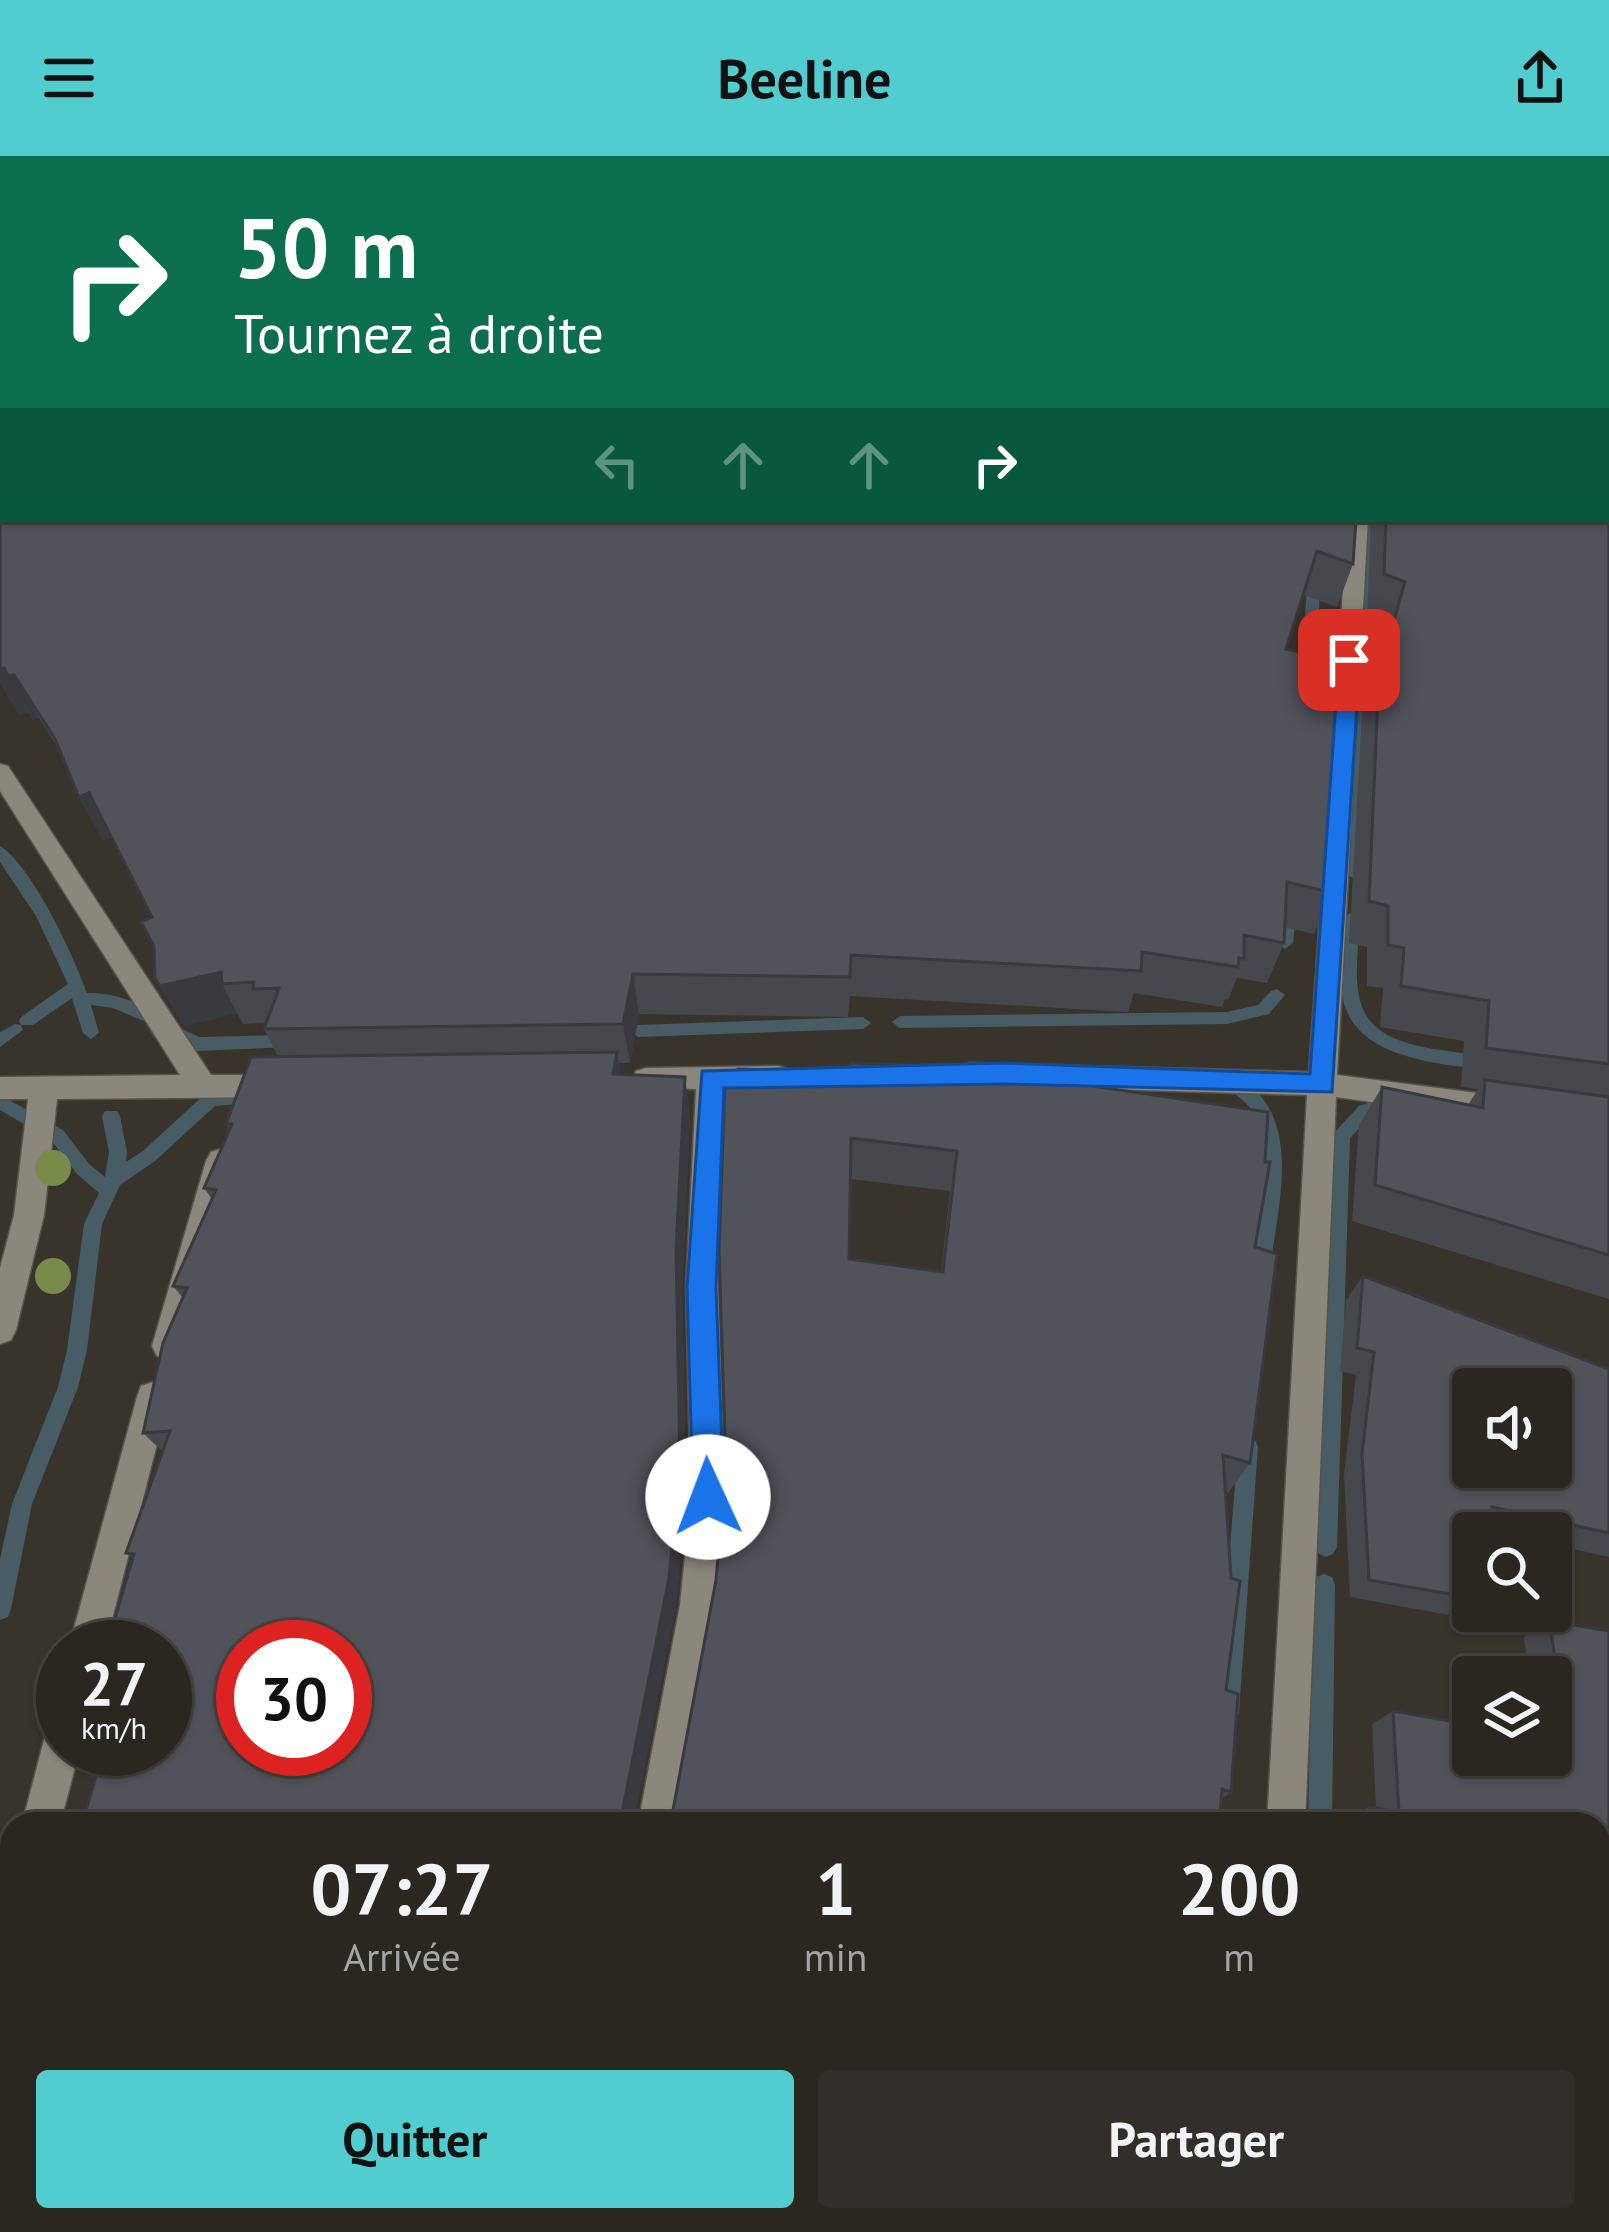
<!DOCTYPE html>
<html lang="fr">
<head>
<meta charset="utf-8">
<style>
  body { margin:0; font-family:"PT Sans",sans-serif; background:#322f2a; color:#f1f3f6; height:100vh; display:flex; flex-direction:column; font-size:45px; white-space:nowrap }
  * { box-sizing:border-box; margin:0 }
  p { font-size:39px; color:#a5a5a5 }
  .icon { flex:none; width:66px; height:66px; fill:none; stroke:currentColor; stroke-width:2; stroke-linecap:round; stroke-linejoin:round }
  .map { position:relative; flex:1; overflow:hidden }
  .drawer { position:absolute; left:0px; top:1656px; width:1611px; height:420px; display:flex; flex-direction:column; background:#2a2721; border-radius:36px 36px 0 0; box-shadow:0 3px 9px #0004,0 0 0 3px #46443f }
  .drawer>* { flex:none }
  .guide { position:absolute; left:0px; top:0px; width:1611px; height:366px; box-shadow:0 3px 9px #0004,0 0 0 3px #46443f; background:#0b6e4f; color:#fff; overflow:hidden }
  .buttons { position:absolute; left:1452px; top:1212px; display:grid; gap:24px }
  .buttons a { display:grid; place-items:center; width:120px; height:120px; border-radius:12px; background:#2a2721; box-shadow:0 3px 9px #0004,0 0 0 3px #46443f; font-size:60px }
  .speed { position:absolute; left:36px; top:1464px; display:flex; gap:24px; font-size:60px; font-weight:700; text-align:center }
  .speed>* { display:grid; place-content:center; width:156px; height:156px; border-radius:50%; background:#2a2721; box-shadow:0 3px 9px #0004,0 0 0 3px #46443f; line-height:1 }
  .speed small { font-size:30px; font-weight:400 }
  .speed .limit { border:18px solid #d22; background:#fff; color:#111 }
  .pin { position:absolute; display:grid; place-items:center; width:102px; height:102px; color:#fff; margin:-51px; border-radius:24px; box-shadow:0 6px 18px #0006 }
  .me { position:absolute; width:132px; margin:-66px; rotate:358deg; stroke-linejoin:round; filter:drop-shadow(0 0 9px #0008) }
  .turn { display:flex; align-items:center; gap:42px; height:252px; padding:0 36px; font-size:54px }
  .turn .icon { width:156px; height:156px; stroke-width:2.5 }
  .turn b { display:block; font-size:84px; line-height:102px }
  .lanes { display:flex; align-items:center; height:114px; padding:0 36px; background:#0003; justify-content:center; gap:60px; direction:ltr }
  .lanes .off { opacity:.35 }
  .eta { display:flex; justify-content:space-evenly; align-items:center; height:204px; text-align:center }
  .eta b { font-size:72px; font-weight:700; line-height:84px }
  .button { display:flex; gap:24px; margin-top:auto; padding:24px 36px }
  .button a { flex:1; height:138px; border-radius:12px; background:#52cdcf; color:#111; font-size:48px; font-weight:700; line-height:138px; text-align:center }
  .button a+a { background:#322f2a; color:#f1f3f6 }
  header { display:flex; justify-content:space-between; align-items:center; height:156px; padding:0 36px; background:#52cdcf; color:#111; font-size:54px; font-weight:700 }
  .map>svg:first-child { display:block }
  .lines { fill:none; stroke-linecap:round; stroke-linejoin:round }
  .stream { fill:#475c65; fill-rule:evenodd }
  .minor-casing { stroke:#56534d; stroke-width:3 }
  .minor { fill:#8b877d; fill-rule:evenodd }
  .tree { fill:#788b4b }
  .wall { fill:#47474e; fill-rule:evenodd }
  .shaded-wall { fill:#393940 }
  .building { fill:#52525b; stroke:#393940; stroke-width:3; fill-rule:evenodd }
  .route { fill:#1a73e8; stroke:#114b97; stroke-width:3 }
</style>
</head>
<body>
<header><svg class="icon" aria-label="menu" viewBox="0 0 24 24"><path d="M4 6h16M4 12h16M4 18h16"/></svg>Beeline<svg class="icon" aria-label="share" viewBox="0 0 24 24"><path d="M12 15V3M7 8l5-5 5 5M5 13v7h14v-7"/></svg></header>
<div class="map">
<svg width="1609" height="2076" viewBox="0 0 1609 2076">
  <rect width="100%" height="100%" fill="#38342c"/>
  <g class="lines">
    <!-- stream -->
    <path class="stream" d="M1362 363H1374L1368 544 1361 548 1354 544Z
      M1314 417 1320 421 1319 458 1312 462 1305 458 1308 421Z
      M1310 474 1317 478 1315 521 1308 525 1301 521 1303 478Z
      M1360 550 1367 554 1361 717 1353 722 1345 717 1353 554Z
      M0 690C32 710 74 800 87 837 112 837 139 844 156 861L154 865 148 867 113 852 91 849 99 877 91 883 83 877 72 842 33 869H21L19 865 21 861 68 828 36 760 0 706Z
      M1289 746 1297 752 1293 787 1285 793 1277 787 1281 752Z
      M1352 756 1360 762C1359 787 1354 815 1359 840 1369 897 1446 891 1489 902L1491 907 1489 912 1483 914C1432 906 1353 902 1342 839 1338 814 1343 787 1344 762Z
      M1277 833 1285 839 1269 858 1227 868 900 872 892 866 900 860 1227 856 1258 849 1271 835Z
      M863 861 871 867 863 873 638 881 630 875 638 869Z
      M165 865 199 881 290 879 298 885 290 891 197 895 159 876 157 871 159 866Z
      M15 868 21 869 23 874 0 891V876Z
      M1229 917C1307 951 1278 1048 1270 1113L1268 1119 1261 1121 1254 1119 1252 1113C1257 1073 1276 999 1257 962 1250 948 1235 938 1223 929L1220 924 1223 919Z
      M255 934 264 941 261 946 215 950 155 1005 120 1029 102 1068 87 1194 78 1231 32 1348 11 1453 8 1461 0 1464V1403L12 1348 58 1231 67 1194 84 1068 99 1037 77 1018 51 984 0 954V939L63 974 89 1008 105 1021 109 996 102 960 105 955H117L120 960 127 996 126 1006 143 995 205 938Z
      M1389 940 1398 947 1395 952 1371 960 1350 982 1337 1391 1333 1398 1326 1401 1319 1398 1315 1391 1332 979 1359 950Z
      M1248 1282 1255 1284 1258 1291 1239 1556 1236 1564 1228 1567 1220 1564 1217 1556 1238 1291 1241 1284Z
      M1324 1418 1332 1421 1335 1429 1332 1668H1308L1313 1429 1316 1421Z
      M0 1910 12 1918V1952L0 1944Z"/>
    <defs>
      <path id="minor" d="M1348 363H1368L1337 919 1508 941 1518 945 1522 953 1518 961 1508 965 1336 941 1305 1668H1267L1307 939 970 929 960 926 956 918 960 910 970 907 1309 916Z
        M0 608 8 610 211 919H280L290 922 294 930 290 938 280 941 57 943 44 1059 16 1174 11 1184 0 1188V1112L14 1059 28 943H0V921L180 919 0 635Z
        M778 910 788 913 792 921 788 929 725 933 718 1132 725 1341 716 1449 676 1668H638L680 1449 691 1341 686 1132 696 933 636 931 632 923 636 915 646 912Z
        M221 993 231 996 236 1005 184 1190 179 1200 168 1204 157 1200 152 1190 206 1005 211 996Z
        M153 1226 165 1230 169 1241 105 1491H69L137 1241 141 1230Z
        M63 1565V1593H80L60 1668H22L44 1584 50 1571Z
        M12 1753V1831L0 1836V1758Z
        M196 2064H753L758 2076H191Z
        M1245 2064H1289L1288 2076H1244Z"/>
    </defs>
    <!-- minor casing -->
    <use href="#minor" class="minor-casing"/>
    <!-- minor -->
    <use href="#minor" class="minor"/>
  </g>
  <!-- trees -->
  <g class="tree">
    <circle cx="53" cy="1012" r="18"/>
    <circle cx="53" cy="1120" r="18"/>
  </g>
  <!-- wall -->
  <path class="wall" d="M0 0H1609V1143L1352 1065 1359 969 1382 931 1468 949 1478 933 1461 931 1464 885 1380 871 1383 832 1367 830V791L1349 787 1362 559 1388 470 1367 462 1371 363H1608V3H3L1356 363 1353 408 1337 451 1304 439 1286 493 1333 737 1314 778 1285 771 1284 787 1267 827 1237 822 1228 844 1225 843 1222 851 1134 837 1128 856 850 840 848 861 639 858 630 907H619L621 918 685 921 690 963 682 1132 686 1341 676 1448 635 1658H668L673 1654 716 1424 726 1311 725 923 1255 1091 1250 1307 1228 1337 1225 1336 1226 1534 1231 1636 1221 1643 1219 1668H82L95 1623 87 1620 165 1491H110L107 1489 133 1402 126 1397 163 1296 143 1277 183 1142 173 1130 212 1043 204 1032 229 974 226 968 278 901 264 873 266 867 243 868 237 857 184 870 155 822 152 761 111 681 103 684 79 641 61 597 39 562 33 564 28 556 19 559 0 526ZM850 1023 950 1035 941 1116 849 1103Z
    M1363 1120 1609 1213V1401L1551 1388V1377H1473V1455H1490L1476 1464 1350 1441 1344 1318 1356 1219 1340 1215 1346 1144Z
    M1550 1465 1609 1475V1690L1599 1688V1668H1348V1661L1369 1651 1376 1652 1372 1568 1393 1555 1551 1599V1521H1529L1524 1481Z"/>
  <!-- shaded-wall -->
  <path class="shaded-wall" d="M4 512 28 556 19 559 0 526V514Z
    M14 519 39 562 33 564 8 520Z
    M89 637 113 680 103 684 79 641Z
    M221 816 222 828 237 857 184 870 160 830Z
    M633 818 639 858 630 907 623 868Z
    M617 896 624 938 613 918Z
    M685 921 690 963 682 1132 686 1341 676 1448 634 1667 623 1652 676 1094Z"/>
  <!-- building -->
  <path class="building" d="M0 0H1609V61L1608 3H3V363H1356L1353 408 1317 395 1286 493 1347 508 1333 737 1287 726 1284 787 1244 779V803L1239 802 1238 811 1142 796 1141 815 851 799 850 821 633 818 623 868 264 873 279 832 253 833 254 826 222 828 221 816 160 830 155 822 154 790 141 766 152 761 89 637 79 641 55 583 14 519 8 520 4 512 0 514Z
    M1608 103 1609 107V908L1486 892 1489 845 1401 830 1404 792 1388 789V750L1369 745 1379 516 1405 426 1384 418 1386 363H1608Z
    M617 896 613 918 685 921 676 1094 680 1311 669 1422 623 1652 628 1658H668L673 1654 716 1424 726 1311 719 1095 725 923H738V913L850 916 851 907 963 911 1268 956 1265 1006H1270L1255 1091 1277 1098 1250 1307 1223 1299 1231 1422 1240 1425 1226 1534 1238 1538 1231 1636 1222 1633 1219 1668H82L96 1620H87L98 1593H165V1491L107 1489 134 1398 126 1397 170 1275 143 1277 163 1187 187 1132 173 1130 216 1034 204 1032 232 968H226L251 901ZM851 982 957 995 943 1116 849 1103ZM243 1491H345V1593H243Z
    M1485 924 1609 941V1099L1375 1029 1382 931 1483 952Z
    M1363 1120 1609 1213V1377L1492 1351 1494 1377H1473V1442L1369 1424 1362 1298 1374 1196 1357 1192ZM1473 1233H1551V1311H1473Z
    M1550 1465 1609 1475V1675L1599 1673V1668H1572L1522 1659 1523 1668H1370L1369 1651 1399 1656 1393 1555 1473 1569V1599H1551V1582L1565 1585Z
    M1599 1777 1609 1778V1999L1599 1997Z"/>
  <!-- route -->
  <path class="route" d="M1349 498 1360 504 1332 936 1003 928 724 932 716 1132 724 1341 719 1352 708 1356 697 1352 693 1341 687 1132 702 915 1003 907 1310 918 1339 504Z"/>
</svg>
<div class="buttons">
<a><svg class="icon" aria-label="sound" viewBox="0 0 24 24"><path d="M4 9h4l5-4v14l-5-4H4zM17 9q2 3 0 6"/></svg></a>
<a><svg class="icon" aria-label="search" viewBox="0 0 24 24"><circle cx="10" cy="10" r="6"/><path d="M15 15l6 6"/></svg></a>
<a><svg class="icon" aria-label="layers" viewBox="0 0 24 24"><path d="M12 4l9 5-9 5-9-5zM3 14l9 5 9-5"/></svg></a>
</div>
<div class="speed"><div>27<small>km/h</small></div><div class="limit">30</div></div>
<div class="pin" style="left:1349px;top:504px;background:#d93025"><svg class="icon" aria-label="arrive" viewBox="0 0 24 24"><path d="M6 21V4h12l-3 4 3 4H6"/></svg></div>
<svg class="me" style="left:708px;top:1341px" viewBox="-20 -20 40 40"><circle r="19" fill="#fff"/><path d="M0-13L10 11 0 6-10 11z" fill="#1a73e8"/></svg>
<div class="guide">
<div class="turn"><svg class="icon" aria-label="right" viewBox="0 0 24 24"><path d="M7 20v-9h11M14 6l5 5-5 5"/></svg><div><b>50 m</b>Tournez à droite</div></div>
<div class="lanes"><svg class="icon off" aria-label="left" viewBox="0 0 24 24"><path d="M17 20v-9H6M10 6l-5 5 5 5"/></svg><svg class="icon off" aria-label="ahead" viewBox="0 0 24 24"><path d="M12 20V5M6 11l6-6 6 6"/></svg><svg class="icon off" aria-label="ahead" viewBox="0 0 24 24"><path d="M12 20V5M6 11l6-6 6 6"/></svg><svg class="icon" aria-label="right" viewBox="0 0 24 24"><path d="M7 20v-9h11M14 6l5 5-5 5"/></svg></div>
</div>
<section class="drawer">
<div class="eta">
<div><b>07:27</b><p>Arrivée</p></div>
<div><b>1</b><p>min</p></div>
<div><b>200</b><p>m</p></div>
</div>
<div class="button"><a>Quitter</a><a>Partager</a></div>
</section>
</div>
</body>
</html>
